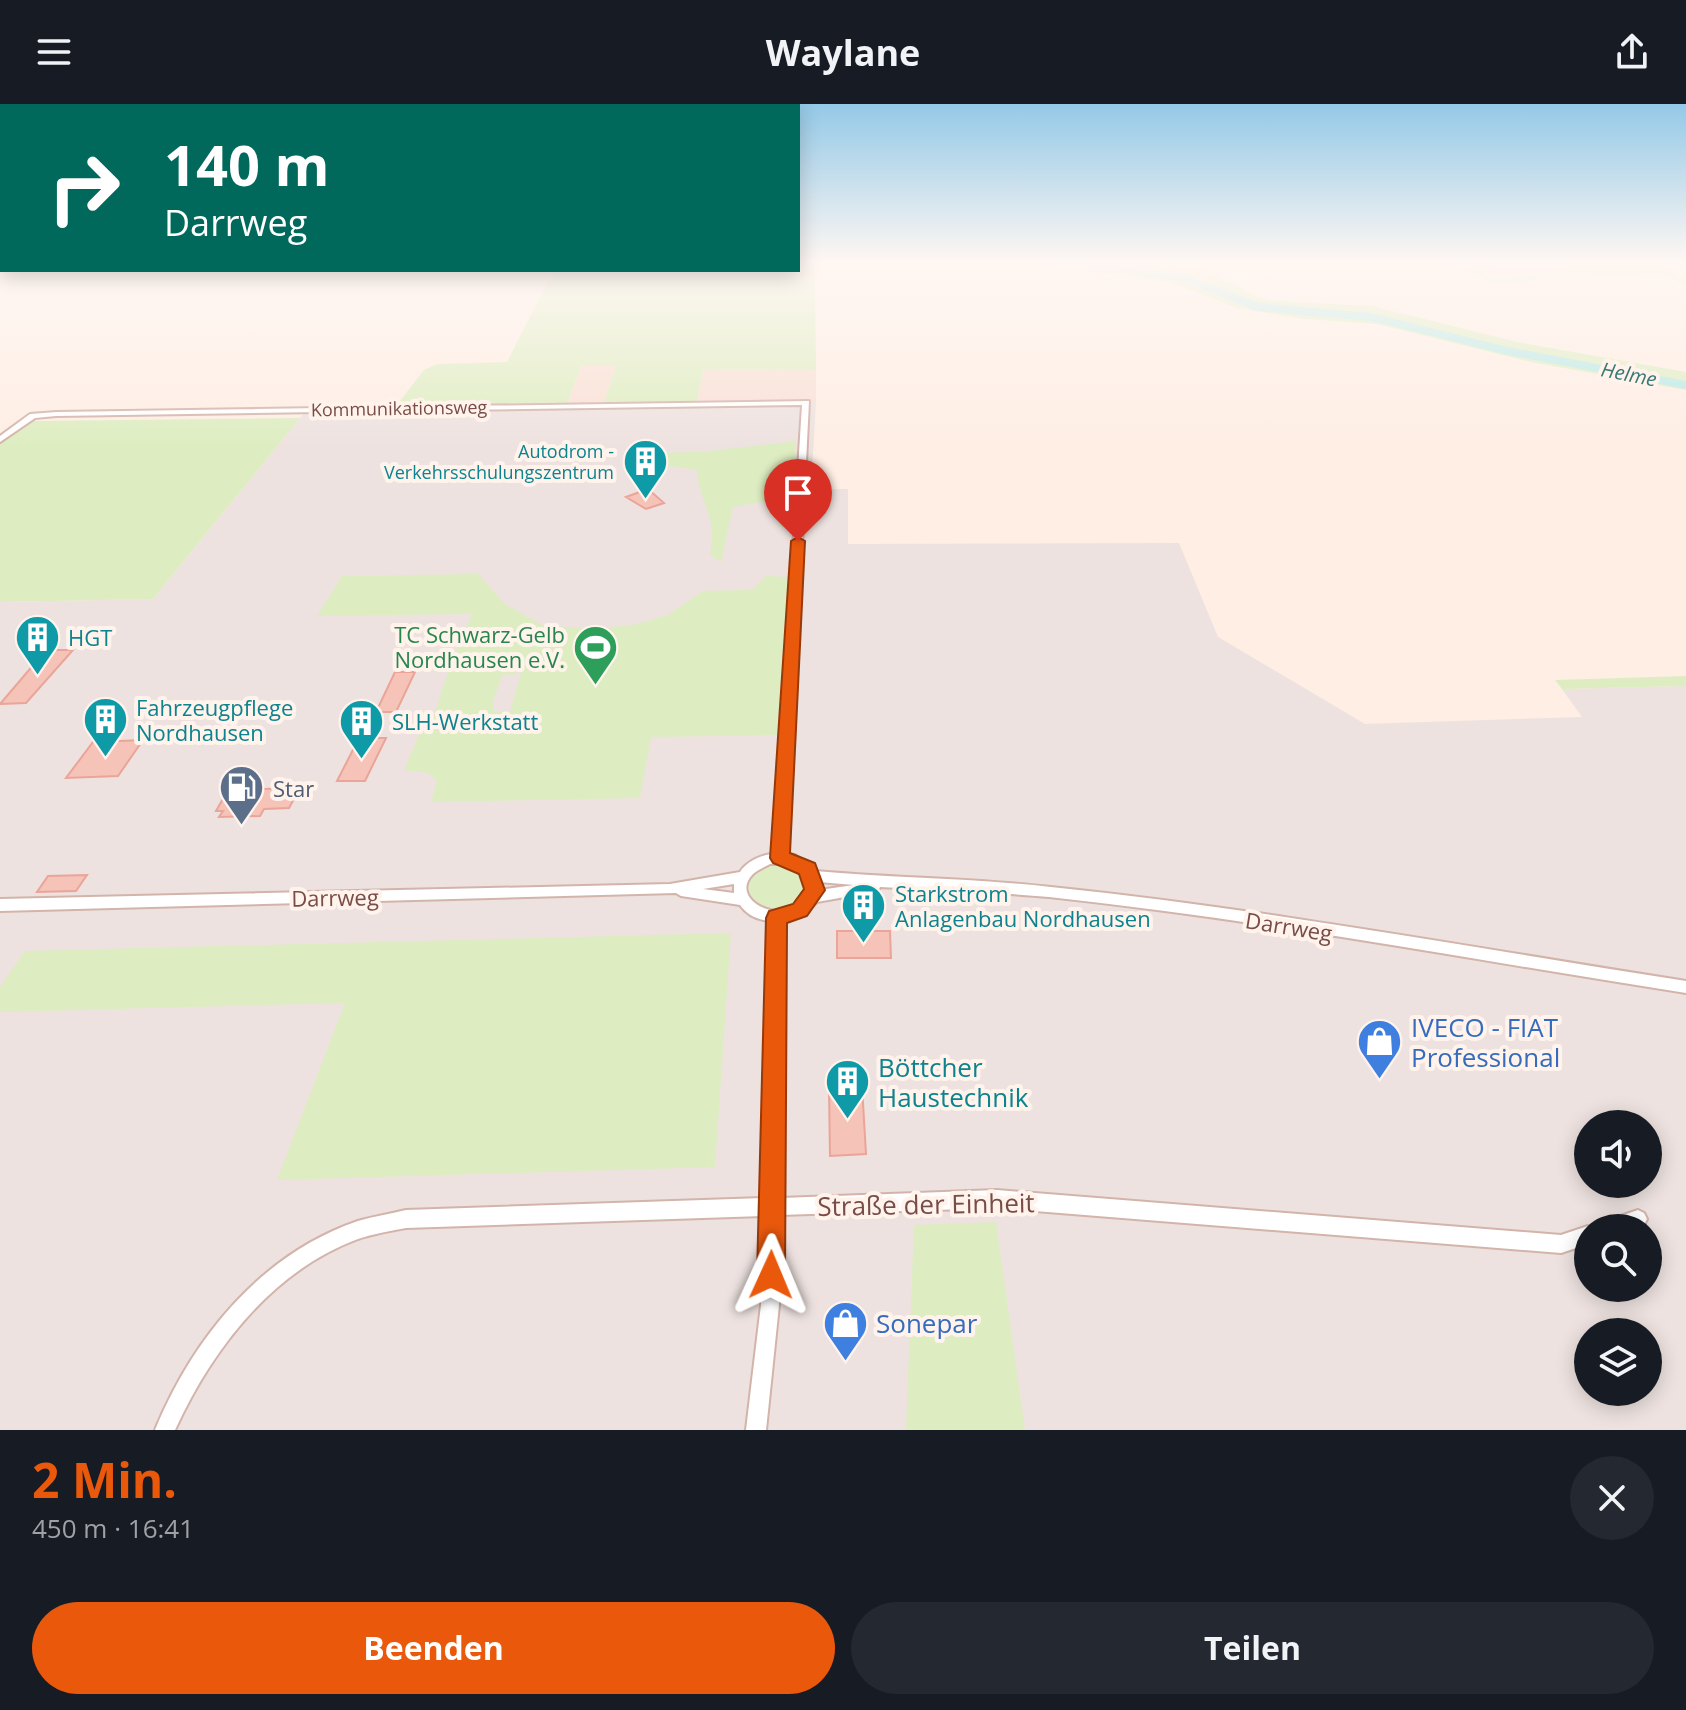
<!DOCTYPE html>
<html lang="de">
<head>
<meta charset="utf-8">
<style>
  body { margin:0; font-family:"Open Sans",sans-serif; background:#242831; color:#f1f3f6; height:100vh; display:flex; flex-direction:column; font-size:30px; white-space:nowrap }
  * { box-sizing:border-box; margin:0 }
  p { font-size:26px; color:#9ea1a6 }
  .icon { flex:none; width:44px; height:44px; fill:none; stroke:currentColor; stroke-width:2; stroke-linecap:round; stroke-linejoin:round }
  .map { position:relative; height:1326px; overflow:hidden }
  .panel { display:flex; flex-direction:column; background:#171b24; flex:1 }
  .panel>* { flex:none }
  .hud { position:absolute; left:0px; top:0px; width:800px; height:168px; box-shadow:0 4px 20px #0003; background:#00695c; color:#fff; overflow:hidden }
  .fabs { position:absolute; left:1574px; top:1006px; display:grid; gap:16px }
  .fabs a { display:grid; place-items:center; width:88px; height:88px; border-radius:50%; background:#171b24; box-shadow:0 4px 20px #0003; font-size:40px }
  .pin { position:absolute; display:grid; place-items:center; width:68px; height:68px; color:#fff; margin:-82px -34px; border-radius:50% 50% 50% 0; rotate:-45deg; box-shadow:0 0 8px #0007 }
  .pin .icon { rotate:45deg }
  .me { position:absolute; width:88px; margin:-44px; rotate:1deg; stroke-linejoin:round; filter:drop-shadow(0 0 6px #0008) }
  .turn { display:flex; align-items:center; gap:28px; height:168px; padding:0 32px; font-size:36px }
  .turn .icon { width:104px; height:104px; stroke-width:2.5 }
  .turn b { display:block; font-size:56px; line-height:68px }
  .round { display:grid; place-items:center; flex:none; width:84px; height:84px; border-radius:42px; background:#242831 }
  .headline { display:flex; align-items:center; justify-content:space-between; height:136px; padding:0 32px }
  h1 { font-size:48px; font-weight:700; line-height:60px; color:#ea580c }
  .action { display:flex; gap:16px; margin-top:auto; padding:16px 32px }
  .action a { flex:1; height:92px; border-radius:48px; background:#ea580c; color:#fff; font-size:32px; font-weight:700; line-height:92px; text-align:center }
  .action a+a { background:#242831; color:#f1f3f6 }
  header { display:flex; justify-content:space-between; align-items:center; height:104px; padding:0 32px; background:#171b24; font-size:36px; font-weight:700 }
  .map>svg:first-child { display:block }
  .residential { fill:#f8e0d5 }
  .industrial { fill:#ede2df; fill-rule:evenodd }
  .green { fill:#ddedc1; fill-rule:evenodd }
  .lines { fill:none; stroke-linecap:round; stroke-linejoin:round }
  .river { fill:#b6e9e5; fill-rule:evenodd }
  .building { fill:#f6c3b9; stroke:#eaa498; stroke-width:2 }
  .minor-casing { stroke:#d3b4ab; stroke-width:4 }
  .minor { fill:#fff; fill-rule:evenodd }
  .route { fill:#ea580c; stroke:#983908; stroke-width:2 }
  .labels { text-anchor:middle; dominant-baseline:central; stroke-width:8; stroke-linejoin:round; paint-order:stroke }
  .far-street-label { font-size:18px; fill:#794d47; stroke:#fff3ec }
  .far-culture-label { font-size:18px; fill:#0d838f; stroke:#fff3ec; text-anchor:end }
  .far-water-label { font-size:20px; font-style:italic; fill:#377873; stroke:#fff3ec }
  .leisure-label { font-size:22px; fill:#27864d; stroke:#fff3ec; text-anchor:end }
  .culture-label { font-size:22px; fill:#0d838f; stroke:#fff3ec; text-anchor:start }
  .service-label { font-size:22px; fill:#4e5e75; stroke:#fff3ec; text-anchor:start }
  .street-label { font-size:22px; fill:#794d47; stroke:#fff3ec }
  .near-shop-label { font-size:26px; fill:#366cbe; stroke:#fff3ec; text-anchor:start }
  .near-culture-label { font-size:26px; fill:#0d838f; stroke:#fff3ec; text-anchor:start }
  .near-street-label { font-size:26px; fill:#794d47; stroke:#fff3ec }
</style>
</head>
<body>
<header><svg class="icon" aria-label="menu" viewBox="0 0 24 24"><path d="M4 6h16M4 12h16M4 18h16"/></svg>Waylane<svg class="icon" aria-label="share" viewBox="0 0 24 24"><path d="M12 15V3M7 8l5-5 5 5M5 13v7h14v-7"/></svg></header>
<div class="map">
<svg width="1686" height="1326" viewBox="0 0 1686 1326">
  <rect width="100%" height="100%" fill="#feeee4"/>
  <!-- residential -->
  <path class="residential" d="M1473 158H1545L1571 169H1499Z
    M581 262H616L604 298 567 300Z
    M704 265 816 266V297L696 298Z"/>
  <!-- industrial -->
  <path class="industrial" d="M816 297 811 385H848V440L1179 439 1218 533 1365 620 1582 613 1562 585 1686 582V1326H0V498L153 495 309 303ZM1588 1020H1648V1080H1588ZM1588 1124H1648V1184H1588ZM1588 1228H1648V1288H1588Z"/>
  <!-- green -->
  <path class="green" d="M798 158H815L816 266 704 265 696 298H604L616 262H581L567 300 396 302 424 266 437 260 507 258 554 166H798Z
    M1019 158H1128L1195 165 1216 169 1257 193 1276 197 1372 202 1517 238 1686 268V286L1531 258 1377 220 1305 215 1237 204 1170 178Z
    M1444 158H1473L1499 169 1569 168 1545 158H1685L1664 165 1686 176V182L1663 171 1494 179Z
    M300 314 153 495 0 498V340L31 317Z
    M796 337 790 423H780V395L733 403 721 458 710 451C718 411 699 401 697 366L640 358 646 349 702 348Z
    M478 470 505 500 542 521 593 525 633 521 668 511 703 487 752 486 766 472 788 473 777 631 651 633 640 694 431 698 437 677 429 669 404 666 425 616 433 615 451 558 472 510 317 512 342 472ZM520 561 523 562 510 607 493 608V598L502 571 517 570Z
    M1686 572V582L1562 585 1555 576Z
    M771 758 791 760 805 771 808 788C793 816 763 812 745 790 747 770 753 767 771 758Z
    M731 829 715 1063 277 1076 345 899 0 908V883L25 847Z
    M996 1118 1025 1326H906L914 1121Z"/>
  <g class="lines">
    <!-- river -->
    <path class="river" d="M1052 158H1081L1186 171 1259 199 1371 209 1508 243 1686 277V285L1508 251 1371 217 1257 207 1184 178Z"/>
  </g>
  <!-- building -->
  <path class="building" d="M648 385 664 399 646 405 626 393Z
    M46 546H73L26 599 0 600Z
    M395 568H415L396 608H376Z
    M359 634H386L365 677H337Z
    M143 636 118 672 66 674 93 638Z
    M293 684 288 693H295L289 704 264 705 260 712 219 713 223 707H216L228 686Z
    M87 771 76 787 37 788 48 772Z
    M837 827H890L891 854H837Z
    M862 982 866 1050 830 1052 829 983Z"/>
  <g class="lines">
    <defs>
      <path id="minor" d="M809 297 787 750 795 751 815 767C894 774 972 774 1051 783 1264 805 1475 844 1686 877V889C1474 856 1263 816 1049 793 993 788 936 786 880 783L878 787 873 788 817 798 802 812 784 817 781 1094 997 1086 1561 1131 1588 1122 1593 1124H1588V1140L1561 1149 997 1104 780 1111 779 1201 766 1326H746L761 1201 763 1112 406 1124C390 1127 373 1130 358 1135 272 1167 212 1245 175 1326H155C193 1234 261 1150 358 1117 374 1112 390 1110 406 1106L763 1094 770 817C758 816 747 811 740 801L681 792 676 789 0 807V795L670 780 740 768C746 758 762 750 774 750L802 301 56 312 35 314 0 338V332L30 310 56 308ZM770 760H787L805 774 806 791C802 795 797 801 791 804 769 815 731 792 753 770 757 766 765 763 770 760ZM819 778 854 781 819 786ZM734 780V789L703 785Z
        M1638 1106 1644 1109 1647 1115 1644 1121 1638 1124H1600L1603 1118Z"/>
    </defs>
    <!-- minor casing -->
    <use href="#minor" class="minor-casing"/>
    <!-- minor -->
    <use href="#minor" class="minor"/>
  </g>
  <!-- sky -->
  <linearGradient id="sky" x2="0" y2="1"><stop stop-color="#94c9e7"/><stop offset="0.46" stop-color="#fff7f3"/><stop offset="1" stop-color="#fff7f3" stop-opacity="0"/></linearGradient>
  <rect width="1686" height="343" fill="url(#sky)"/>
  <!-- route -->
  <path class="route" d="M798 433 805 437 790 749 815 759 825 786 807 812 787 819 785 1171 780 1181 771 1185 761 1181 757 1171 766 814 769 807 793 800 804 785 799 770 773 759 770 754 791 437Z"/>
  <!-- icons -->
  <defs>
    <symbol id="building-pin" viewBox="-11 -11 22 30"><path d="M0 17L-7.5 6A9.5 9.5 0 1 1 7.5 6Z" fill="#0f9aa8" stroke="#fff3ec"/><path d="M-4-6H4V6H1V3H-1V6H-4ZM-2.5-4.3h1.7v1.8h-1.7ZM.8-4.3h1.7v1.8H.8ZM-2.5-1h1.7V.8h-1.7ZM.8-1h1.7V.8H.8Z" fill="#fff"/></symbol>
    <symbol id="stadium-pin" viewBox="-11 -11 22 30"><path d="M0 17L-7.5 6A9.5 9.5 0 1 1 7.5 6Z" fill="#2e9e5b" stroke="#fff3ec"/><path d="M0-5a6.5 5 0 1 0 0 10a6.5 5 0 1 0 0-10ZM-3.5-1.8h7v3.6h-7Z" fill="#fff"/></symbol>
    <symbol id="fuel-pin" viewBox="-11 -11 22 30"><path d="M0 17L-7.5 6A9.5 9.5 0 1 1 7.5 6Z" fill="#5c6f8a" stroke="#fff3ec"/><path d="M-5.5-6h7V0h2V4h1.3V-2.5L3-4.5l.8-.8L6-3V5H2.5V1h-1V6h-7ZM-4.2-4.7v3.2H.2V-4.7Z" fill="#fff"/></symbol>
    <symbol id="shop-pin" viewBox="-11 -11 22 30"><path d="M0 17L-7.5 6A9.5 9.5 0 1 1 7.5 6Z" fill="#3f7fe0" stroke="#fff3ec"/><path d="M-5-2.5h2.3a2.7 3.5 0 0 1 5.4 0H5L5.5 6h-11ZM-1.5-2.5h3a1.5 2.3 0 0 0-3 0Z" fill="#fff"/></symbol>
  </defs>
  <g fill-rule="evenodd">
    <use href="#building-pin" x="620" y="332" width="51" height="69"/>
    <use href="#building-pin" x="12" y="508" width="51" height="69"/>
    <use href="#stadium-pin" x="570" y="518" width="51" height="69"/>
    <use href="#building-pin" x="80" y="590" width="51" height="69"/>
    <use href="#building-pin" x="336" y="592" width="51" height="69"/>
    <use href="#fuel-pin" x="216" y="658" width="51" height="69"/>
    <use href="#building-pin" x="838" y="776" width="51" height="69"/>
    <use href="#shop-pin" x="1354" y="912" width="51" height="69"/>
    <use href="#building-pin" x="822" y="952" width="51" height="69"/>
    <use href="#shop-pin" x="820" y="1194" width="51" height="69"/>
  </g>
  <g class="labels">
    <!-- far-street labels -->
    <g class="far-street-label">
      <text transform="translate(399 304) rotate(-1)">Kommunikationsweg</text>
    </g>
    <!-- far-culture labels -->
    <g class="far-culture-label">
      <text x="614" y="347">Autodrom -<tspan x="614" dy="21">Verkehrsschulungszentrum</tspan></text>
    </g>
    <!-- far-water labels -->
    <g class="far-water-label">
      <text transform="translate(1629 270) rotate(11)">Helme</text>
    </g>
    <!-- leisure labels -->
    <g class="leisure-label">
      <text x="565" y="530">TC Schwarz-Gelb<tspan x="565" dy="25">Nordhausen e.V.</tspan></text>
    </g>
    <!-- culture labels -->
    <g class="culture-label">
      <text x="68" y="533">HGT</text>
      <text x="136" y="603">Fahrzeugpflege<tspan x="136" dy="25">Nordhausen</tspan></text>
      <text x="392" y="617">SLH-Werkstatt</text>
      <text x="895" y="789">Starkstrom<tspan x="895" dy="25">Anlagenbau Nordhausen</tspan></text>
    </g>
    <!-- service labels -->
    <g class="service-label">
      <text x="273" y="684">Star</text>
    </g>
    <!-- street labels -->
    <g class="street-label">
      <text transform="translate(335 793) rotate(-1)">Darrweg</text>
      <text transform="translate(1289 822) rotate(9)">Darrweg</text>
    </g>
    <!-- near-shop labels -->
    <g class="near-shop-label">
      <text x="1411" y="923">IVECO - FIAT<tspan x="1411" dy="30">Professional</tspan></text>
      <text x="876" y="1219">Sonepar</text>
    </g>
    <!-- near-culture labels -->
    <g class="near-culture-label">
      <text x="878" y="963">Böttcher<tspan x="878" dy="30">Haustechnik</tspan></text>
    </g>
    <!-- near-street labels -->
    <g class="near-street-label">
      <text transform="translate(926 1100) rotate(-1)">Straße der Einheit</text>
    </g>
  </g>
</svg>
<div class="fabs">
<a><svg class="icon" aria-label="sound" viewBox="0 0 24 24"><path d="M4 9h4l5-4v14l-5-4H4zM17 9q2 3 0 6"/></svg></a>
<a><svg class="icon" aria-label="search" viewBox="0 0 24 24"><circle cx="10" cy="10" r="6"/><path d="M15 15l6 6"/></svg></a>
<a><svg class="icon" aria-label="layers" viewBox="0 0 24 24"><path d="M12 4l9 5-9 5-9-5zM3 14l9 5 9-5"/></svg></a>
</div>
<div class="pin" style="left:798px;top:437px;background:#d93025"><svg class="icon" aria-label="arrive" viewBox="0 0 24 24"><path d="M6 21V4h12l-3 4 3 4H6"/></svg></div>
<svg class="me" style="left:771px;top:1171px" viewBox="-20 -20 40 40"><path d="M0-17L14 15 0 8-14 15z" fill="#ea580c" stroke="#fff" stroke-width="4"/></svg>
<div class="hud">
<div class="turn"><svg class="icon" aria-label="right" viewBox="0 0 24 24"><path d="M7 20v-9h11M14 6l5 5-5 5"/></svg><div><b>140 m</b>Darrweg</div></div>
</div>
</div>
<section class="panel">
<div class="headline"><div><h1>2 Min.</h1><p>450 m · 16:41</p></div><a class="round"><svg class="icon" aria-label="close" viewBox="0 0 24 24"><path d="M6 6l12 12M18 6L6 18"/></svg></a></div>
<div class="action"><a>Beenden</a><a>Teilen</a></div>
</section>
</body>
</html>
